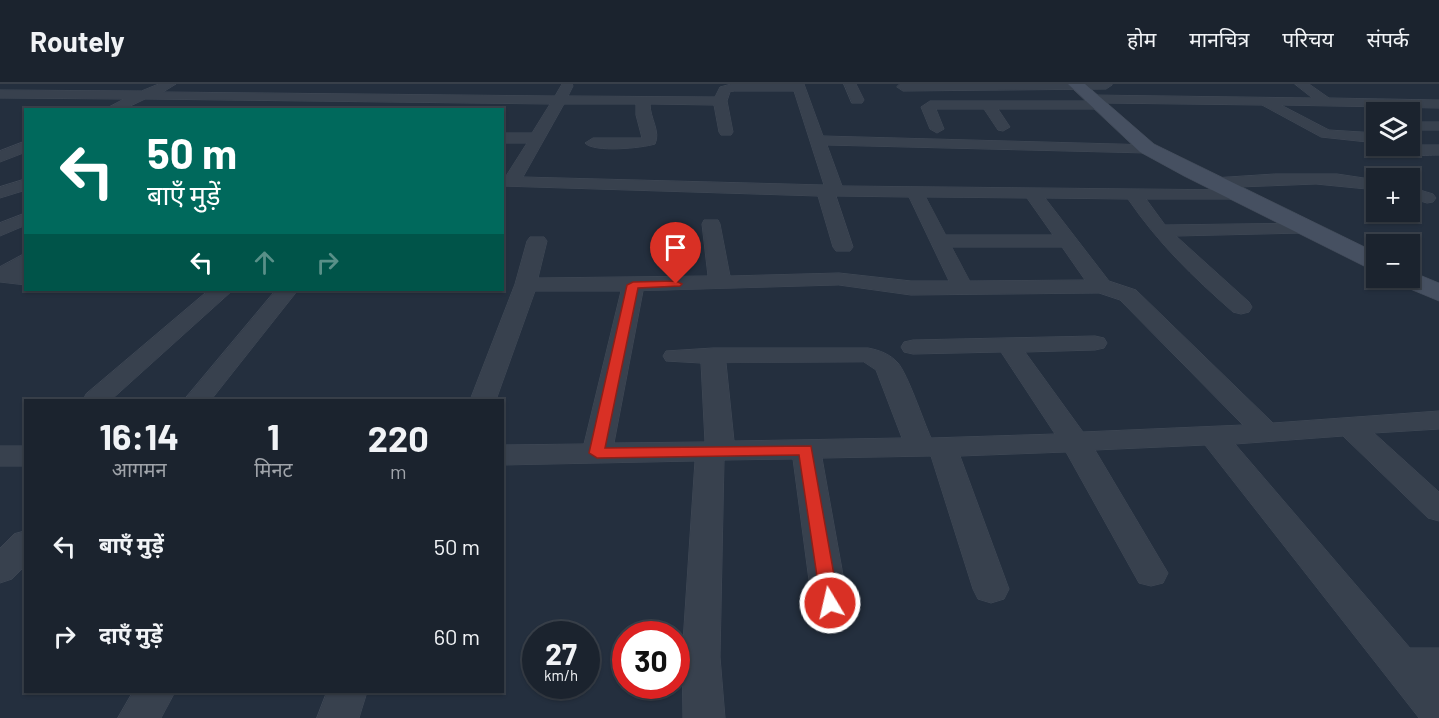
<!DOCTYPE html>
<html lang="hi">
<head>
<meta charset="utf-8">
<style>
  body { margin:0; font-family:Barlow,"Noto Sans Devanagari",sans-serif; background:#282f3a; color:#f1f3f6; height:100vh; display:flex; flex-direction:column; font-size:22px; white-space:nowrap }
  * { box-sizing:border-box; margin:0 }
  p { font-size:20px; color:#a0a4aa }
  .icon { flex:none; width:33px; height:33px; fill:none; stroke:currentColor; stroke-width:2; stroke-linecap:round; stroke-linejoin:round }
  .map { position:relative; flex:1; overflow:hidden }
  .details { position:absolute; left:24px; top:315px; width:480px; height:294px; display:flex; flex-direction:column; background:#1b232e; border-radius:0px; box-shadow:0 2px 4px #0004,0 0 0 2px #39404a }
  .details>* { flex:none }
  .banner { position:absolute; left:24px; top:24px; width:480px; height:183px; border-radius:0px; box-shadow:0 2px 4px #0004,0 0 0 2px #39404a; background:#00695c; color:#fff; overflow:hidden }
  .buttons { position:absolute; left:1366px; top:18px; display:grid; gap:12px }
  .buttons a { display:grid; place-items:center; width:54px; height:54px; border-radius:0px; background:#1b232e; box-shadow:0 2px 4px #0004,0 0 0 2px #39404a; font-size:30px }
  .speed { position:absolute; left:522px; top:537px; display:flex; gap:12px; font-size:30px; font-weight:700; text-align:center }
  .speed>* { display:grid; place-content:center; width:78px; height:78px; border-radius:50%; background:#1b232e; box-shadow:0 2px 4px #0004,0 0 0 2px #39404a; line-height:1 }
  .speed small { font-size:15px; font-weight:400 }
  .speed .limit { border:9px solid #d22; background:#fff; color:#111 }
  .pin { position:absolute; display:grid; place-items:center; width:51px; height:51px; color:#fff; margin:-62px -26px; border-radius:50% 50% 50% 0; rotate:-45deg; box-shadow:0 0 6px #0007 }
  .pin .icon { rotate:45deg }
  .me { position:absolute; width:66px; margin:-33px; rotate:351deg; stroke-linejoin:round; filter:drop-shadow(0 0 4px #0008) }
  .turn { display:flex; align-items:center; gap:21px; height:126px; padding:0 24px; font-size:27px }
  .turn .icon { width:78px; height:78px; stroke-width:2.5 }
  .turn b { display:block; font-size:42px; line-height:51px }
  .lanes { display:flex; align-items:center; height:57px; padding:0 24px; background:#0003; justify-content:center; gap:30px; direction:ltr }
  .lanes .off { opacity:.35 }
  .eta { display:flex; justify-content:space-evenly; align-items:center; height:102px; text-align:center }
  .eta b { font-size:36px; font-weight:700; line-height:42px }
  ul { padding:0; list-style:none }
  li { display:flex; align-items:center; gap:18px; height:90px; padding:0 24px }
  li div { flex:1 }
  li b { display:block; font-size:22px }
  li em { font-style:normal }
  header { display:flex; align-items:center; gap:36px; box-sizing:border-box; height:84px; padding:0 30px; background:#1b232e; border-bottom:2px solid #39404a }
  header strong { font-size:28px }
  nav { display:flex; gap:33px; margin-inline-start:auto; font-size:21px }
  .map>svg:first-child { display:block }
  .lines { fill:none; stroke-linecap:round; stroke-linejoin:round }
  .street-casing { stroke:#414a57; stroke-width:1 }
  .secondary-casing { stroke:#414a57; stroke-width:1 }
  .street { fill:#38414e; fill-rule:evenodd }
  .secondary { fill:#465061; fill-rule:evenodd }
  .route { fill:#d93025; stroke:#8d1f18; stroke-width:1.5 }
</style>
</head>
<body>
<header>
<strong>Routely</strong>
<nav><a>होम</a><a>मानचित्र</a><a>परिचय</a><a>संपर्क</a></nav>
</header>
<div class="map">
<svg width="1439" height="634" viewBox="0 0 1439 634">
  <rect width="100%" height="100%" fill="#242f3e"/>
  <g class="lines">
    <defs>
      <path id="street" d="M159 0H176L163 8 555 12 562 0H572L573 2 568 12 715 13 720 3 731 0H804L823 52 1153 61 1155 64 1147 69 827 61 842 102 1237 106 1243 107 1246 111 1243 115H1146L1165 141 1310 139 1313 143 1310 147 1303 149 1176 152 1249 218 1252 223 1249 228 1241 230 1233 228C1192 192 1159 160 1128 115L1045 114 1109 197 1136 206 1273 339 1439 327V345L1374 349 1439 408V437L1428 434 1343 352 1235 360 1410 564H1439V634H1419L1205 361 1095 366 1168 489 1163 499 1151 502 1139 499 1066 368 960 372 1009 505 1004 515 991 519 978 515 973 505 931 372 822 374 848 519 843 529 830 534 817 529 812 519 793 375 724 376 720 573 725 634H683L682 573 695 377 502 381V361L584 360 621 207H535L496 316H470L515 200 527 157 530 153H544L547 157 538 194 708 192 702 140 704 136H718L720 140 730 192 839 189 911 197H949L909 113 836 112 853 163 850 167H836L833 163 818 112 502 102V92H506L527 59H502V49H532L550 20 145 15 122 26H103L124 15 0 14V6L141 7ZM735 7H794L824 101 523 93 564 20H636V31L642 54H593L585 59C594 69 642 64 655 60 661 48 650 34 650 20L714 21 719 48 721 51H731L733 48 727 17 730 8ZM926 113 1027 114 1053 151H946ZM952 163H1062L1085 196 970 197ZM839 201 911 211 1099 209 1120 216 1243 341 1083 348 1025 268 1095 266 1104 264 1107 259 1104 254 1095 252 913 256 904 258 901 263 904 268 913 270 1001 268 1055 350 931 354C923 336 908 291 898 279 890 270 879 266 868 264H713L666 267 663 272 666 277 701 279 705 358 614 359 643 207ZM864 278 876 286 902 354 734 357 726 279Z
        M844 0H856L864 16 862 19H852Z
        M900 0H1112V1L1106 5 903 7 897 3Z
        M1295 0H1309L1329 14 1439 16V24L1281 21 1329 46 1377 49V59L1321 53 1262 21 1103 19 1102 24 1097 25H998L1010 43 1003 47 998 46 984 25H936L944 45 937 49 930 45 921 23 930 17H1086V12L1091 11 1312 14Z
        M1410 38H1439V46H1410Z
        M26 57V68L0 78V67Z
        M1410 61H1439V71C1423 71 1399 75 1387 62Z
        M1275 90H1337L1377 96V106L1316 100 1214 104 1208 103 1205 99 1208 95 1214 94Z
        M26 95V106L0 114V103Z
        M1410 103 1433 110 1436 114 1433 118 1427 119 1410 114Z
        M26 129V141L0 152V139Z
        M26 169V185L21 188 26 189V201L0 198V183Z
        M209 206H233L111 316H83L86 310Z
        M276 206H298L211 316H184Z
        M0 362H26V382H0Z
        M26 447V481L12 495 0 499V464L14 450Z
        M133 608H175L161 634H118Z
        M327 608H367L359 634H317Z"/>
      <path id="secondary" d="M1068 0H1085L1154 60 1377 169V187L1368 184 1184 92 1140 68Z
        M1410 187 1439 199V217L1398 200 1394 194H1410Z"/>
    </defs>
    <!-- street casing -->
    <use href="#street" class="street-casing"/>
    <!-- secondary casing -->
    <use href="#secondary" class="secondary-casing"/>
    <!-- street -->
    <use href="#street" class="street"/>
    <!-- secondary -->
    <use href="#secondary" class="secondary"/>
  </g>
  <!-- route -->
  <path class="route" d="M676 197 682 200 680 202 638 204 605 364 811 362 839 519 837 524 830 526 824 524 821 519 799 371 597 374 589 369 627 201 633 198Z"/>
</svg>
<div class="buttons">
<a><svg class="icon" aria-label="layers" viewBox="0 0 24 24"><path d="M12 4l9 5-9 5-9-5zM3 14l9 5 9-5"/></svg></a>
<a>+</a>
<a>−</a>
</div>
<div class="speed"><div>27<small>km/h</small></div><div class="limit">30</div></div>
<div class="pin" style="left:676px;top:200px;background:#d93025"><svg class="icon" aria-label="arrive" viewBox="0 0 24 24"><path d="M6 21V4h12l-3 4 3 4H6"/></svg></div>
<svg class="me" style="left:830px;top:519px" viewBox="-20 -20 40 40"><circle r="17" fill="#d93025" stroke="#fff" stroke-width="3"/><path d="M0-11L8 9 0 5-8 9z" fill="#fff"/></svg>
<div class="banner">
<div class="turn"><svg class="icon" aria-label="left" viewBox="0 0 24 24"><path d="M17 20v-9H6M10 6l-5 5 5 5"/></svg><div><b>50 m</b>बाएँ मुड़ें</div></div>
<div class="lanes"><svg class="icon" aria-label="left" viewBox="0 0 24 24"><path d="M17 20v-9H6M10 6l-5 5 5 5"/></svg><svg class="icon off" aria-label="ahead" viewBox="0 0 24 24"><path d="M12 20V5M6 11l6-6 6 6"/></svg><svg class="icon off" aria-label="right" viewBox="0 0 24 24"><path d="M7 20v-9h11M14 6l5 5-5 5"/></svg></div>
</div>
<section class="details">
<div class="eta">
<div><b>16:14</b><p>आगमन</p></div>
<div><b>1</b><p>मिनट</p></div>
<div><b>220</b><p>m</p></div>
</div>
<ul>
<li><svg class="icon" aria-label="left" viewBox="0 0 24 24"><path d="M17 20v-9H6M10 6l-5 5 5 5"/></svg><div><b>बाएँ मुड़ें</b></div><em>50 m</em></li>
<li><svg class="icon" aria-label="right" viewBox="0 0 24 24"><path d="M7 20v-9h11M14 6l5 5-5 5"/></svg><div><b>दाएँ मुड़ें</b></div><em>60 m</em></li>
</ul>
</section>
</div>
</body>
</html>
